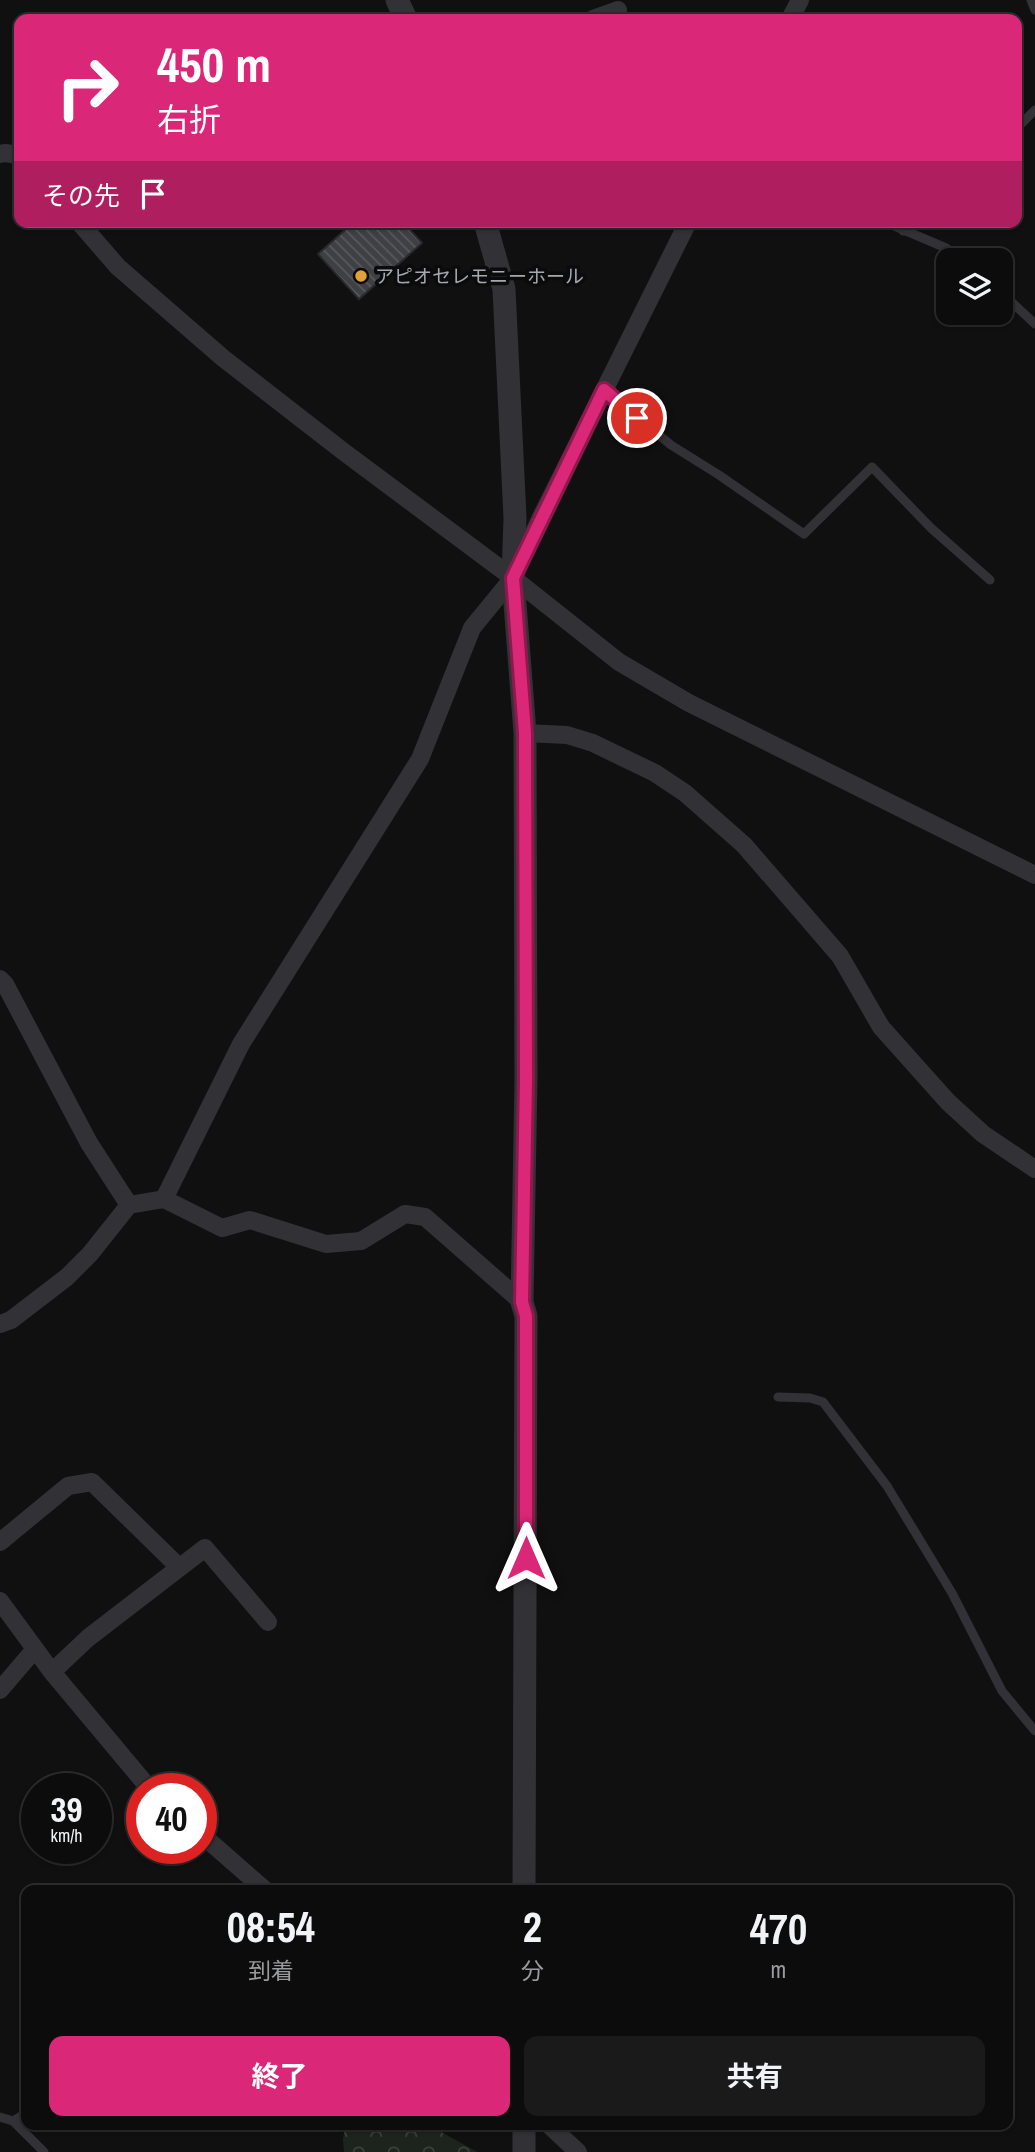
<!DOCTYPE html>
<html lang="ja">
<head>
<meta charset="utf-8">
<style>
  body { margin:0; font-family:"Archivo Narrow","Noto Sans JP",sans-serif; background:#1a1a1b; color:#f1f3f6; height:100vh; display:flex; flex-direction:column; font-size:26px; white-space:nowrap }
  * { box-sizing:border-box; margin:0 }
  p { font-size:23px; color:#9a9b9d }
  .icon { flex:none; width:38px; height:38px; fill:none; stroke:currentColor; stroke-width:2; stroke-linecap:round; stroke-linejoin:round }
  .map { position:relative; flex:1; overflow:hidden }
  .sheet { position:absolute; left:21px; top:1885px; width:992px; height:245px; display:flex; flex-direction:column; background:#0c0c0d; border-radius:14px; box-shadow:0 2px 5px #0004,0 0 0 2px #2c2c2e }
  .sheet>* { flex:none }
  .top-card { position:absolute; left:14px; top:14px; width:1008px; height:214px; border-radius:14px; box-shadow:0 2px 5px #0004,0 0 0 2px #2c2c2e; background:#db2777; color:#fff; overflow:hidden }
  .tools { position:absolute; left:936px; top:248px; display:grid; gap:14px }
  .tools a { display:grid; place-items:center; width:77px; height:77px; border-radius:14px; background:#0c0c0d; box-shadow:0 2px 5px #0004,0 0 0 2px #2c2c2e; font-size:35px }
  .speed { position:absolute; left:21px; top:1773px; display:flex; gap:14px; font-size:35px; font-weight:700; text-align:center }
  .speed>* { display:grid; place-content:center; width:91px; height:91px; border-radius:50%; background:#0c0c0d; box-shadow:0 2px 5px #0004,0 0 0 2px #2c2c2e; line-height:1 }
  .speed small { font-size:18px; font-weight:400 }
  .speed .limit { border:10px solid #d22; background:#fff; color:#111 }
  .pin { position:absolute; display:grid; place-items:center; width:60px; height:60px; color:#fff; margin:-30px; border:4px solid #fff; border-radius:50%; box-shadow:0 2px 7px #0007 }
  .me { position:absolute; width:77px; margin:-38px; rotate:0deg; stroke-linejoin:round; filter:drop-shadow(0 0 5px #0008) }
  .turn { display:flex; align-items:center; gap:24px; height:147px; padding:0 28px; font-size:32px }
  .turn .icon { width:91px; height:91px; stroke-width:2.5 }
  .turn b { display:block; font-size:49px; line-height:60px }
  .then { display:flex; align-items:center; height:66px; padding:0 28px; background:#0003; gap:14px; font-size:26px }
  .eta { display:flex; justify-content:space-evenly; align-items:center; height:119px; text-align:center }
  .eta b { font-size:42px; font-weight:700; line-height:49px }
  .button { display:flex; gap:14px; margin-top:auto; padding:14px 28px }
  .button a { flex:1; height:80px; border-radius:14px; background:#db2777; color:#fff; font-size:28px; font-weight:700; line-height:80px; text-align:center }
  .button a+a { background:#1a1a1b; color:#f1f3f6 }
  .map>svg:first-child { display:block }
  .forest { fill:url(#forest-crowns) }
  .building { fill:url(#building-back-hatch); stroke:#2a2a2d; stroke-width:2 }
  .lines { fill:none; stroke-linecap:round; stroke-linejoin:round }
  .service { stroke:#323236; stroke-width:9 }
  .minor { stroke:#323236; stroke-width:18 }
  .tertiary { stroke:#323236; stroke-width:23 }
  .route-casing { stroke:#8e194d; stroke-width:18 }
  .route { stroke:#db2777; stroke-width:12 }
  .poi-dot { fill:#e2a138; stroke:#0b0b0c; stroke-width:2.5 }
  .labels { text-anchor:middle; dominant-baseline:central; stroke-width:7; stroke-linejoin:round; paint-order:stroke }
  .poi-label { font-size:19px; fill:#a3a8b1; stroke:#0b0b0c; text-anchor:start }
</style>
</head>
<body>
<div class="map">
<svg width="1035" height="2152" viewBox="0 0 1035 2152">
  <defs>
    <pattern id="forest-crowns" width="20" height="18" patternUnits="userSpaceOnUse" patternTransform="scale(1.75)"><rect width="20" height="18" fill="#1d241d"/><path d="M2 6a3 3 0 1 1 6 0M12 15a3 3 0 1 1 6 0" fill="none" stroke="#3b413b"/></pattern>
    <pattern id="building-back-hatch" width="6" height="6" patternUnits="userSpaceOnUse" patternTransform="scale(1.75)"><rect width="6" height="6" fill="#3f4044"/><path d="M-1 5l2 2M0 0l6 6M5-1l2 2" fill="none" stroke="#58595d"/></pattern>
  </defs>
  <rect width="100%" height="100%" fill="#101011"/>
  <!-- forest -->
  <path class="forest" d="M346 2125H429L477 2152H344L343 2138Z"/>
  <!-- building -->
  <path class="building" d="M354 222H403L422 243 359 299 318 254Z"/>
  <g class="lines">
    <!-- service -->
    <path class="service" d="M1031 0 1035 10
      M1017 128 1035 110
      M885 222 946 248 964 261
      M903 231 912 222
      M1001 292 1035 324
      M604 390 671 445 719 475 804 534 872 467 931 528 990 580
      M778 1397 810 1398 823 1402 887 1486 952 1593 1002 1691 1035 1731
      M0 2117 13 2121 26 2113
      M13 2121 44 2152"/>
    <!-- minor -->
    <path class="minor" d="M593 19 618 10
      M790 19 800 0
      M0 154 5 153 19 155
      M79 222 118 267 223 358 344 452 513 578 619 662 689 703 1035 875
      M525 733 567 735 593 743 655 773 685 793 744 845 840 956 881 1027 948 1102 983 1134 1035 1169
      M0 979 5 984 89 1143 129 1205
      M164 1199 241 1044 420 759 472 628 513 578 541 517 688 222
      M0 1324 11 1320 67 1277 90 1254 129 1205 164 1199 222 1228 250 1220 326 1244 361 1241 405 1214 425 1217 522 1302
      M0 1542 68 1486 92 1482 179 1567
      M0 1601 52 1672 149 1788
      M52 1672 88 1638 205 1548 268 1622
      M0 1690 35 1649
      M201 1834 265 1890
      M548 2124 578 2152"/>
    <!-- tertiary -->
    <path class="tertiary" d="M397 0 406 19
      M485 222 504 289 515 518 513 578 525 733 526 1079 522 1302 526 1316 524 1890
      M524 2152V2124"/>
  </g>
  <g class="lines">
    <defs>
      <path id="route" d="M526 1558V1316L522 1302 526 1079 525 733 513 578 604 390 637 418"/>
    </defs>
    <!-- route casing -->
    <use href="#route" class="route-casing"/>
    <!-- route -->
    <use href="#route" class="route"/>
  </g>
  <!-- markers -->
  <circle class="poi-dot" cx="361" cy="276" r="7"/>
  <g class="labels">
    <!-- poi labels -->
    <g class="poi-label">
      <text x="375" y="276">アピオセレモニーホール</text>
    </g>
  </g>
</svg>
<div class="tools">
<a><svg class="icon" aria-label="layers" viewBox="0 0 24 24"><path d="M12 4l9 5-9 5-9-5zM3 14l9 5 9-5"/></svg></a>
</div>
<div class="speed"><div>39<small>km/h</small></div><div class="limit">40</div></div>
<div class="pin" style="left:637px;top:418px;background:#d93025"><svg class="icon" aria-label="arrive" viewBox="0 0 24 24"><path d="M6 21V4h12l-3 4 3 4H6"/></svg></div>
<svg class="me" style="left:526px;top:1558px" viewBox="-20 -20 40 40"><path d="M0-17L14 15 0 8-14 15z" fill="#db2777" stroke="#fff" stroke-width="4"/></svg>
<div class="top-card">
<div class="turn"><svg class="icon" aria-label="right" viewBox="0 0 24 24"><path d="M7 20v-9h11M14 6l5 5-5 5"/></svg><div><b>450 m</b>右折</div></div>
<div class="then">その先<svg class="icon" aria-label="arrive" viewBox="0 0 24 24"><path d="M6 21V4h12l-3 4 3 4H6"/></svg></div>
</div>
<section class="sheet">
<div class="eta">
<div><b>08:54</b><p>到着</p></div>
<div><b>2</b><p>分</p></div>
<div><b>470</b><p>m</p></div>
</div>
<div class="button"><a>終了</a><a>共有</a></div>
</section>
</div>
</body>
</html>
